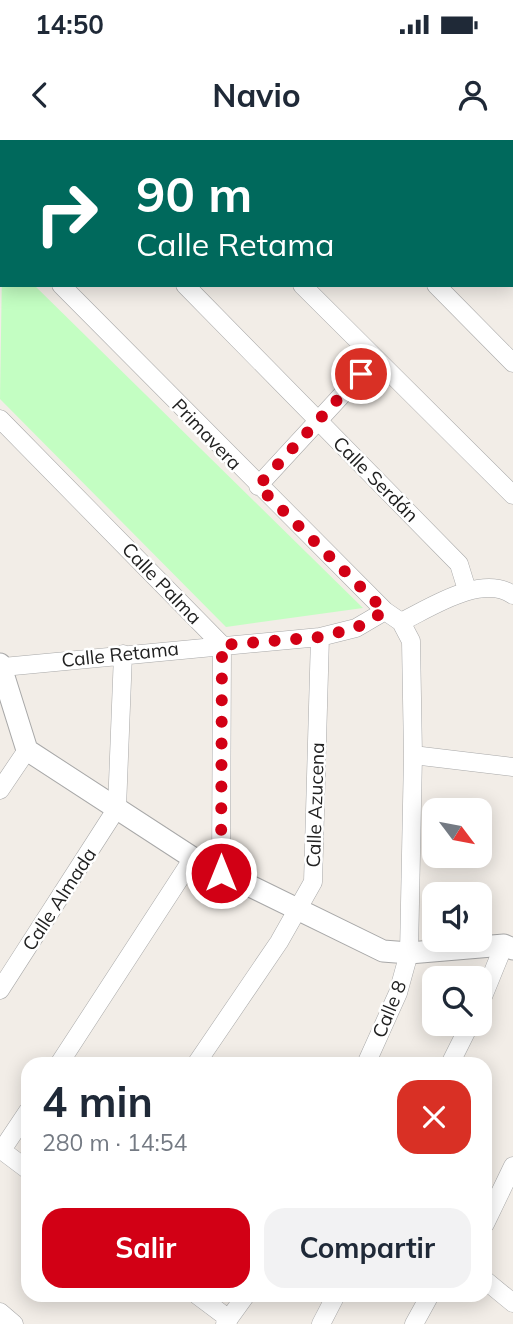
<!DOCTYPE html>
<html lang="es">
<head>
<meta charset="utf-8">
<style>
  body { margin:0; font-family:Mulish,sans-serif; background:#f2f2f3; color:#1f2937; height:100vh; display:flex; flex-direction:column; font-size:26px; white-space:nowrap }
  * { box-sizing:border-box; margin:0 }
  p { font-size:23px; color:#747a83 }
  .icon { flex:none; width:38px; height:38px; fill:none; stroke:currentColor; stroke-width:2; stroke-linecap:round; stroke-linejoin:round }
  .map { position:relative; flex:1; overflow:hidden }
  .panel { position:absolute; left:21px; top:917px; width:471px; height:245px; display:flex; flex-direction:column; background:#fff; border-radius:21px; box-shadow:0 4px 18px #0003 }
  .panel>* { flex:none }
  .banner { position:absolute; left:0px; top:0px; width:514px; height:147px; box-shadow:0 4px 18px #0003; background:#00695c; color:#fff; overflow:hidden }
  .needle { width:46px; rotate:122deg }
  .controls { position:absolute; left:422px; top:658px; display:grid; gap:14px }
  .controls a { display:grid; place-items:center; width:70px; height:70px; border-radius:14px; background:#fff; box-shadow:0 4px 18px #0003; font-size:35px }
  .pin { position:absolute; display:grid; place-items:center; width:60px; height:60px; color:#fff; margin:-30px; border:4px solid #fff; border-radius:50%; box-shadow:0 2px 7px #0007 }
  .me { position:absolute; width:77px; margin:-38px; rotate:0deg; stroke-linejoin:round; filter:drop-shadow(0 0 5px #0008) }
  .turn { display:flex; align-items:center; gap:24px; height:147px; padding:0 21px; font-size:32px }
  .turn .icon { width:91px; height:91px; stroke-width:2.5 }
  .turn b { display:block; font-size:49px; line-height:60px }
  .round { display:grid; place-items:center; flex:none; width:74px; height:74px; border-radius:21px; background:#f2f2f3 }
  .head { display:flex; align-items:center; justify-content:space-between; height:119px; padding:0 21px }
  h1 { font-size:42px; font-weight:700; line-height:52px }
  .action { display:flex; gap:14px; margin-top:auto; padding:14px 21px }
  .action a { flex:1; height:80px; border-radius:21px; background:#d20015; color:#fff; font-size:28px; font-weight:700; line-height:80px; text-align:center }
  .action a+a { background:#f2f2f3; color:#1f2937 }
  .status { display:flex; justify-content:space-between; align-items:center; height:49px; padding:0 35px; background:#fff; direction:ltr }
  .status svg { height:19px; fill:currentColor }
  header { display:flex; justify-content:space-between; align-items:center; height:91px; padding:0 21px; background:#fff; font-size:32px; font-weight:700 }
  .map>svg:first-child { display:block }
  .park { fill:#c3fec2 }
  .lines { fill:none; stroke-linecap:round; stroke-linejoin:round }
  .minor-casing { stroke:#a8a8a8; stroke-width:19 }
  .tertiary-casing { stroke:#a8a8a8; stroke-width:23 }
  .minor { stroke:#fff; stroke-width:18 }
  .tertiary { stroke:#fff; stroke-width:21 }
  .route { stroke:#d20015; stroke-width:12; stroke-dasharray:0 21.6 }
  .labels { text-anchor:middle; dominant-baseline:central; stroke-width:5; stroke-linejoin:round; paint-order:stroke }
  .street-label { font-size:19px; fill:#212121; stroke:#fff }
</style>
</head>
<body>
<div class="status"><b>14:50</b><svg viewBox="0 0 49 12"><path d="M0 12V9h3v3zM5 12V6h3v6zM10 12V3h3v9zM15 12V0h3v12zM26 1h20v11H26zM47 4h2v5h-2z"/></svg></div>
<header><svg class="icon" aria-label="back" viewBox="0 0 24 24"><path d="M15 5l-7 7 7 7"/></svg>Navio<svg class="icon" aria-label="person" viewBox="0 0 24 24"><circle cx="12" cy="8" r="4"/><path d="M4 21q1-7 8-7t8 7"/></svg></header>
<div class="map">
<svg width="513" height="1184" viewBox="0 0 513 1184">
  <rect width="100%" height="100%" fill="#f2ede7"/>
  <!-- park -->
  <path class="park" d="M2 130V145H34L363 468 226 487 0 259Z"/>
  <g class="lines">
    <defs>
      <path id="minor" d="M462 0 463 2
        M48 2 49 0
        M220 2 223 0
        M0 87 2 89
        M0 116 2 115
        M61 145 385 471
        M185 145 459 424 467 450
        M302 145 513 355
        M436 145 513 223
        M0 279 222 505 221 733
        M258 346 375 219
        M3 527 320 497 356 488 385 471 401 482C430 468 482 433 513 455
        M413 615 513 627
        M0 650 27 610
        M0 850 117 668 123 514
        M480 864 504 805
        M59 924 193 718
        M196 924 279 802 313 742 320 497
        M366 924 398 853 409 813 413 615 411 501 401 482
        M450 924 470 884
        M0 1009 28 1030
        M2 1010 28 971
        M485 1084 513 1026
        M485 1140 513 1163
        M197 1155 229 1179
        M0 1172 14 1184
        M225 1184 246 1155
        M321 1184 336 1155
        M414 1184 430 1155"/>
      <path id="tertiary" d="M0 524 27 610 193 718 383 811 409 813 504 805 513 809"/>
    </defs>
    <!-- minor casing -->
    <use href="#minor" class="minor-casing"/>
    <!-- tertiary casing -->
    <use href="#tertiary" class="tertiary-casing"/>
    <!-- minor -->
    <use href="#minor" class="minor"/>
    <!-- tertiary -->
    <use href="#tertiary" class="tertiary"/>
  </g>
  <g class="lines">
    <!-- route -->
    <path class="route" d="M221 733 222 505 320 497 356 488 385 471 258 346 361 234"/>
  </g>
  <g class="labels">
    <!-- street labels -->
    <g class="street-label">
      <text transform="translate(207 294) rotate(46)">Primavera</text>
      <text transform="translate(376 339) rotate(45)">Calle Serdán</text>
      <text transform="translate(162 443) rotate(46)">Calle Palma</text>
      <text transform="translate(120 514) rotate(-6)">Calle Retama</text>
      <text transform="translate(315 665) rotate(-88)">Calle Azucena</text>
      <text transform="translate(59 759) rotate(-57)">Calle Almada</text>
      <text transform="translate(389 869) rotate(-68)">Calle 8</text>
    </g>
  </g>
</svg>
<div class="controls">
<a><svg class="needle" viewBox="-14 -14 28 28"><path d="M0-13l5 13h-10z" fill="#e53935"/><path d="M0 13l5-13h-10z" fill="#747a83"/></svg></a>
<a><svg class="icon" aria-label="sound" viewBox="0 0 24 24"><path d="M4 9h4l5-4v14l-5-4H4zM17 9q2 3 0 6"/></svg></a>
<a><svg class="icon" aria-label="search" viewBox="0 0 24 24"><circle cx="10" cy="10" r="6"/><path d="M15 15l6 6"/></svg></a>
</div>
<div class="pin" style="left:361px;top:234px;background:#d93025"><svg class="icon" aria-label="arrive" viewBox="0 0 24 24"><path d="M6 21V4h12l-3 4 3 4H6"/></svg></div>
<svg class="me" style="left:221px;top:733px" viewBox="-20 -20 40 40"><circle r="17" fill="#d20015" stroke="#fff" stroke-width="3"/><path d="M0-11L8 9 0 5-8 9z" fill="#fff"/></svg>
<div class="banner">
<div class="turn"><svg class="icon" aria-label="right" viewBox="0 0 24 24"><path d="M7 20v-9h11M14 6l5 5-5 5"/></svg><div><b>90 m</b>Calle Retama</div></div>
</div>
<section class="panel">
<div class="head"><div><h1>4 min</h1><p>280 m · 14:54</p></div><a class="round" style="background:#d93025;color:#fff"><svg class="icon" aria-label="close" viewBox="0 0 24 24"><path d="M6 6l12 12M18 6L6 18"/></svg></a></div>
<div class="action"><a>Salir</a><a>Compartir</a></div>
</section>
</div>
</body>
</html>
